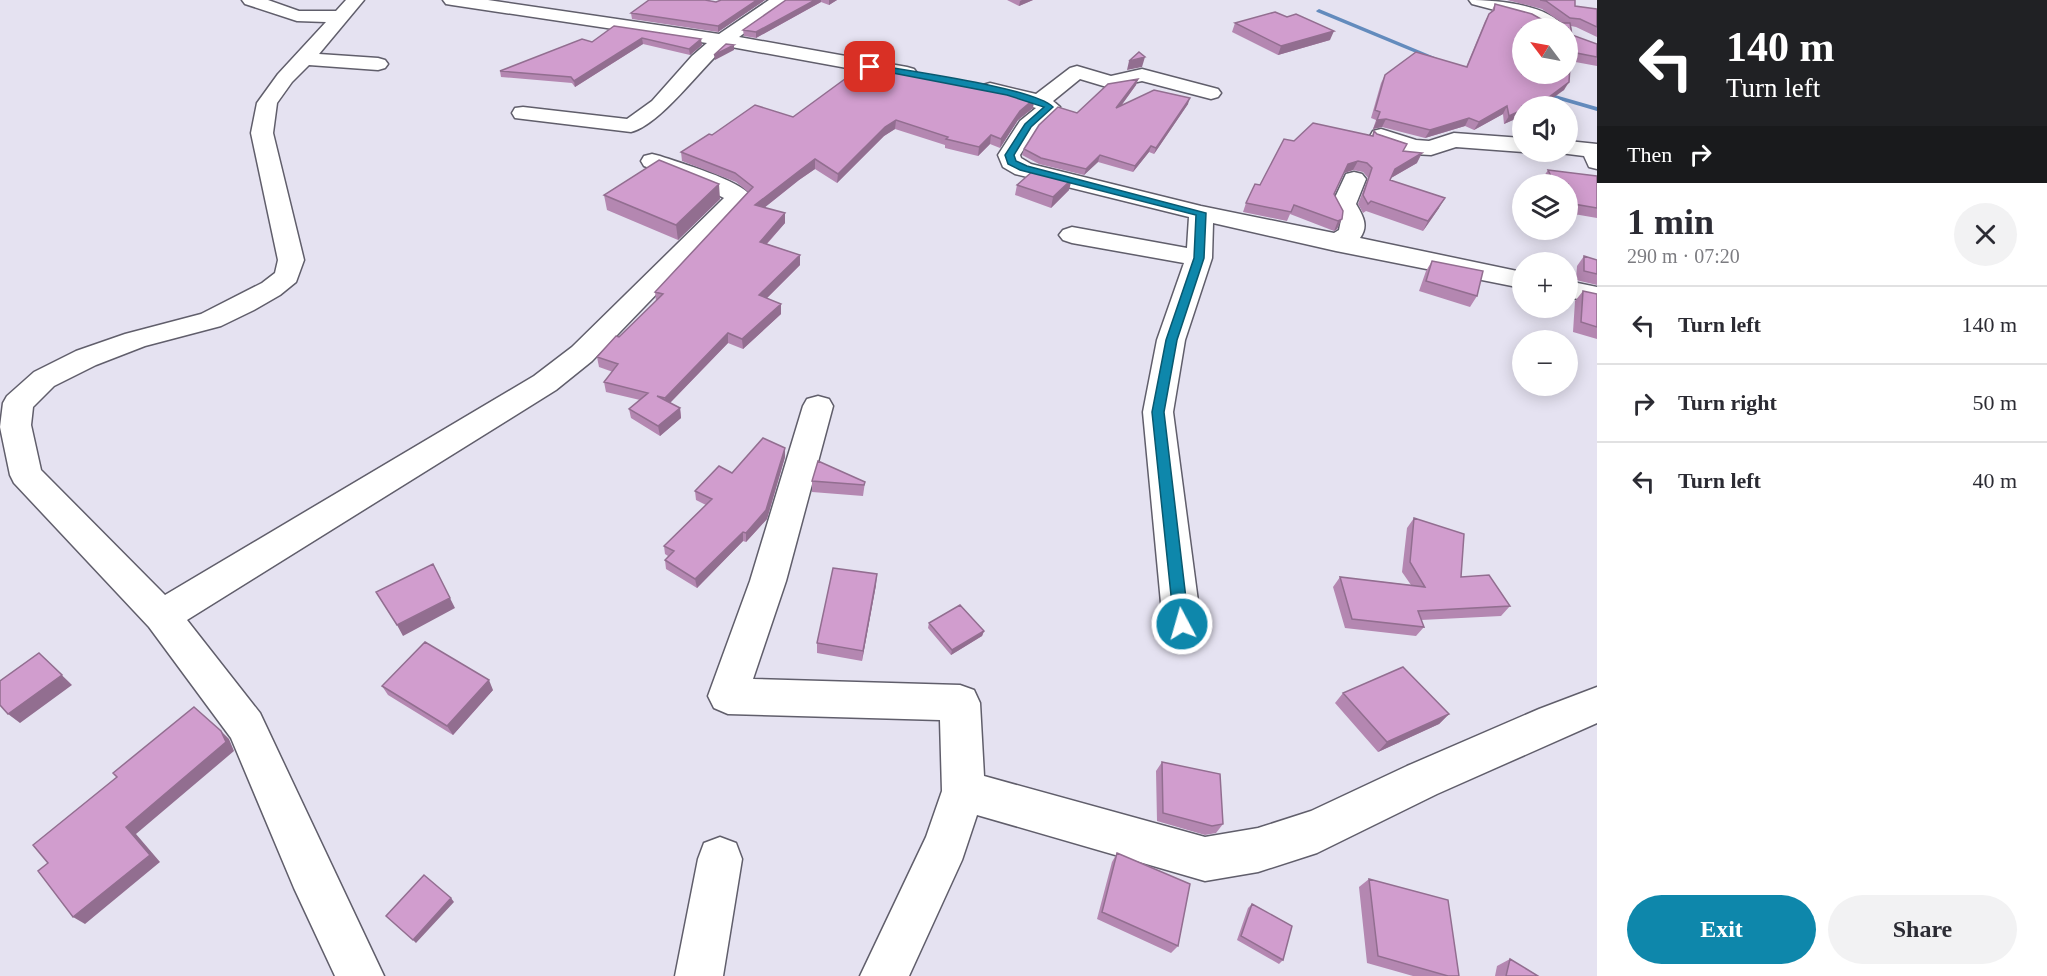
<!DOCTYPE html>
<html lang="en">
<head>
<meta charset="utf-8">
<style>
  body { margin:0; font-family:Georgia,serif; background:#f2f2f3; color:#2b2b33; height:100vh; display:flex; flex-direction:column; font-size:22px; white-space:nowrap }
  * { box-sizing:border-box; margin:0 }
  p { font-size:20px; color:#7c7c81 }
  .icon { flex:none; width:33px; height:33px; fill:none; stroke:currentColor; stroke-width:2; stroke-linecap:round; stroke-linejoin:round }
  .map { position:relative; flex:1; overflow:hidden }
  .drawer { display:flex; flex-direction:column; background:#fff; width:450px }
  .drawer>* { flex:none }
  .banner { background:#202124; color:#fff; overflow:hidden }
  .needle { width:39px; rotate:302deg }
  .controls { position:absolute; left:1512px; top:18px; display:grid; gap:12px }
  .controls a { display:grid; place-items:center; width:66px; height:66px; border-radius:50%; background:#fff; box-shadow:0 3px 15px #0003; font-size:30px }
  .pin { position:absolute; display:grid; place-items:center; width:51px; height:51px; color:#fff; margin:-26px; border-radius:12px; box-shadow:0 3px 9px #0006 }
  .me { position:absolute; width:66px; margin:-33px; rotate:354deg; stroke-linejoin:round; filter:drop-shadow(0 0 4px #0008) }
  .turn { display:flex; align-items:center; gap:21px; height:126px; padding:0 30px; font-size:27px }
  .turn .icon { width:78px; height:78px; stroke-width:2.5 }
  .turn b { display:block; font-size:42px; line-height:51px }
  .then { display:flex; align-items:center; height:57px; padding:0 30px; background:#0003; gap:12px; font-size:22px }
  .round { display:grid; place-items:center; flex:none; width:63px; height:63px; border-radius:32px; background:#f2f2f3 }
  .summary { display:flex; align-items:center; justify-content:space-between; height:102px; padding:0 30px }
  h1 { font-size:36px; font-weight:700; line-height:45px }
  .action { display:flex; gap:12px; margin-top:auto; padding:12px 30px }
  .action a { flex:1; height:69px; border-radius:36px; background:#0e87ab; color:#fff; font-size:24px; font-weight:700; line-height:69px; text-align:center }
  .action a+a { background:#f2f2f3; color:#2b2b33 }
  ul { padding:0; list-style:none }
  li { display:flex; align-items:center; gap:18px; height:78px; padding:0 30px; border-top:2px solid #e1e1e2 }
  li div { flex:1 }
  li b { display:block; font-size:22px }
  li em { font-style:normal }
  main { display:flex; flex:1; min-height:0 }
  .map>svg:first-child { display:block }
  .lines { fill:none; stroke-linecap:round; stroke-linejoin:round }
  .stream { fill:#638bbd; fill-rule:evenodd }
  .minor-casing { stroke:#605e6b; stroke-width:3 }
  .minor { fill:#fff; fill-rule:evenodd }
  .wall { fill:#b487b1 }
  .shaded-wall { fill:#926e90 }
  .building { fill:#d19dce; stroke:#926e90; stroke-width:1.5; fill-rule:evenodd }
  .route { fill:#0e87ab; stroke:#09586f; stroke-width:1.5 }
</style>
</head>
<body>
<main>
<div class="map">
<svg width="1597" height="976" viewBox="0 0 1597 976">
  <rect width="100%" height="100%" fill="#e5e2f1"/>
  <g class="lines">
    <!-- stream -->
    <path class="stream" d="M1319 9 1437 58 1438 59 1433 60 1317 12 1316 11Z
      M1541 91 1597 107V111L1539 94 1538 93Z"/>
    <defs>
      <path id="minor" d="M242 0H268L299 11H336L346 0H364L319 54 378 58 385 60 388 64 385 68 378 70 309 65 292 82 277 103 273 133 304 260 296 282 280 295 254 310 221 326 145 346 96 365 54 386 33 407 31 425 41 470 165 595 534 376 572 347 724 198 700 186 644 166 641 161 644 156 652 154 660 156C680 163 740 180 751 196L592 361 556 390 187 620 260 713 384 976H335L294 888 231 738 149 627 14 483 10 475 0 427 3 403 7 396 34 372 76 351 125 334 201 314 262 283 275 273 278 260 251 133 257 103 278 74 326 22 297 21 245 4Z
        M443 0H488L719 34 769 0H790L739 37 907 67 914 69 917 73 914 77 907 79 726 46C701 68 660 125 631 132L523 119 515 118 512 113 515 108 523 107 627 119 652 101 692 56 707 43 452 5 446 4Z
        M1469 0C1496 0 1548 4 1565 28H1544L1529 19 1472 4Z
        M1077 66 1111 76 1142 69 1218 89 1221 93 1218 97 1211 99 1142 81 1110 88 1080 79 1053 101 1060 107 1036 130 1020 155 1021 158 1031 164 1201 206 1334 233 1339 230 1341 220 1332 204 1346 174 1354 172 1362 174 1366 179 1356 204C1363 216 1369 226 1360 238L1522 272V288L1336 251 1213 223 1212 258 1185 340 1173 412 1201 624 1195 635 1182 640 1169 635 1163 624 1143 412 1157 340 1184 263 1072 243 1063 240 1059 235 1063 230 1072 227 1187 248 1189 217 1015 174 1003 167 998 155 1020 121 1036 108 983 93 980 89 983 85 990 83 1036 94 1070 68Z
        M1381 129 1416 140 1429 141 1454 133 1522 138 1523 152 1456 147 1431 155 1413 154 1373 141 1370 136 1373 131Z
        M1568 141 1597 144V169L1589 167 1584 156 1560 153 1568 152Z
        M1568 281 1597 287V303L1568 297Z
        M818 396 829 399 833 406 786 581 753 679 960 685 974 690 980 703 984 776 1205 837 1258 828 1311 811 1407 766 1539 709 1597 687V723L1437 794 1317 853 1258 872 1205 881 977 815 962 860 909 976H860L926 837 942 791 940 720 728 714 714 708 708 696 750 581 803 406 807 399Z
        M720 837 736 843 742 859 723 976H675L698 859 704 843Z"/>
    </defs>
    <!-- minor casing -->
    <use href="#minor" class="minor-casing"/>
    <!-- minor -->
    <use href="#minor" class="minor"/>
  </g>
  <!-- wall -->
  <path class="wall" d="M721 0H765L718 32 632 19 631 13 716 2Z
    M786 0H837L829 5 821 2 756 38 744 36 743 30Z
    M1007 0H1033L1019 6Z
    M1507 0H1575V6L1597 9V37L1576 27 1571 26 1572 35 1597 44V66L1570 61 1564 90 1522 106V116L1504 124 1503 114 1474 130 1465 126 1425 138 1382 127 1373 129 1376 120 1371 118 1381 83 1385 75 1466 67 1485 21 1489 14 1491 12 1495 4 1548 23H1562L1542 9Z
    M1235 23 1330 40 1278 55 1232 32Z
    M614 26 702 45 690 55 643 44 575 87 572 83 501 77 500 71 592 42Z
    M1138 79 1136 85 1121 106 1188 104 1154 154 1149 152 1133 172 1098 162 1084 175 1039 164 1022 155 1024 149 1077 113Z
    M1034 99 1033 108 1018 120 1000 148 990 144 978 156 945 148V145L895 129 884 136 837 183 815 169 799 180 764 208 785 223 767 244 800 255V265L767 298 781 304V314L743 349 728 343 670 403 680 408 681 418 660 436 631 418 629 409 640 400 606 392 604 382 613 372 599 367 597 357 656 301 655 292 748 192 736 182 682 161 681 152 712 135 793 117Z
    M1374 131 1377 134 1403 151 1417 163 1391 178 1390 180 1439 208 1423 231 1366 211 1363 213 1358 204 1368 178 1363 172 1353 170 1344 173 1334 194 1343 211 1337 229 1334 231 1290 214 1287 221 1243 212 1246 203 1294 141 1372 136Z
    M1548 170 1597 176V218L1568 213V184H1545L1542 179Z
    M1017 185 1069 190 1051 208 1015 195Z
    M604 195 720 199 678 240 607 210Z
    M1584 256 1597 260V285L1576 280 1577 266Z
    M1432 261 1477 296 1470 307 1419 291 1426 271Z
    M1583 291 1597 294V339L1573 332 1575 301Z
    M785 448V457L767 519 746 542 743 541 697 588 666 569 665 560 668 556 665 554 664 546 706 505 696 500 695 491 732 473Z
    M812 481 865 482 863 496 812 492Z
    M1414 518 1461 577 1510 606 1501 616 1421 620 1424 627 1416 636 1345 628 1333 587 1340 577 1411 585 1402 572 1407 528Z
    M876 585 862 661 817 653V643Z
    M929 623 984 631 982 636 951 655 928 628Z
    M382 686 493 690 453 735 388 695Z
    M1343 693 1449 714 1439 724 1378 752 1335 703Z
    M1162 762 1223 824 1216 833 1205 835 1157 821 1156 771Z
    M1117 853 1178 946 1171 953 1097 919 1112 862Z
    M1369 879 1459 976H1413L1367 963 1359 887Z
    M1252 904 1283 960 1279 964 1237 940 1248 908Z
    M1510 959 1538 976H1495L1497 966Z"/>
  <!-- shaded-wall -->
  <path class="shaded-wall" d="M757 0H765L718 32V26Z
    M815 0H821V2L756 38V32Z
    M829 0H837L829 5Z
    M1022 0H1033L1019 6 1020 1Z
    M1334 31 1330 40 1278 55 1281 46Z
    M642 38 643 44 575 87 574 81Z
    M701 39 702 45 690 55 689 49Z
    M734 45V50L715 60 714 55Z
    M1145 57 1142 67 1127 70 1129 61Z
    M1138 79 1136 85 1115 114 1116 108Z
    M1569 82 1564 90 1542 106H1537Z
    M1190 98 1188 104 1154 154 1156 148Z
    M1034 99 1033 108 1018 120 1000 148 1001 139 1020 111Z
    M1507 106 1503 114 1474 130 1479 122Z
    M1522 110V116L1504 124 1509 116Z
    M1469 118 1465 126 1425 138 1430 130Z
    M1386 119 1382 127 1373 129 1377 120Z
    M896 120 895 129 884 136 837 183 838 174 885 127Z
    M991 135 990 144 978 156 979 147Z
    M1151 146 1149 152 1133 172 1135 166Z
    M1422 153 1417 163 1391 178 1395 169Z
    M1100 155 1098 162 1084 175 1086 169Z
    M815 159V169L799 180 755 215V205L799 171Z
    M1358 161 1353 170 1344 173 1348 164Z
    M1072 179 1069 190 1051 208 1053 197Z
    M719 184 720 199 678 240 676 225Z
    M1445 198 1439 208 1423 231 1428 221Z
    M785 213V223L760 251V242Z
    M1342 219 1337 229 1334 231 1338 221Z
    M800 255V265L760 305 759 295Z
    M781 304V314L743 349 742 339Z
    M728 333V343L666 407 665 398Z
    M680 408 681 418 660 436 658 426Z
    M785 448V457L767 519 746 542V533Z
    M743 532V541L697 588 695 579Z
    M877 574 876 585 862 661 863 651Z
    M450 598 455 608 403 636 397 625Z
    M984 631 982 636 951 655 952 650Z
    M39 653 72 685 20 723 8 714Z
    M489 680 493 690 453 735 447 726Z
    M1449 714 1439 724 1378 752 1387 742Z
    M221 731 229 739 234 751 136 834 160 862 85 924 73 917 126 827Z
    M451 898 454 902 416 943 413 940Z"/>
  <!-- building -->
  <path class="building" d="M649 0H705L716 2 721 0H757L718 26 631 13Z
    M786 0H815L756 32 743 30Z
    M1540 0H1575V6L1597 9V27L1580 19 1570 18 1546 1Z
    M1495 4 1532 14 1548 23H1570L1572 35 1597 44V57L1571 52 1569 82 1537 106H1522V110L1509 116 1507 106 1479 122 1469 118 1430 130 1386 119 1377 120 1380 112 1375 110 1385 75 1416 52 1467 67 1489 14 1494 10ZM1522 28H1568V74H1522Z
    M1275 12 1287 17 1296 14 1334 31 1281 46 1235 23Z
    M614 26 701 39 689 49 642 38 574 81 571 77 500 71 582 39 592 42Z
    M726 44 734 45 714 55Z
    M1139 52 1145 57 1129 61Z
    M864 65 1006 91 1034 99 1020 111 1001 139 991 135 979 147 946 139 948 137 896 120 885 127 838 174 815 159 799 171 755 205 785 213 760 242 800 255 759 295 781 304 742 339 728 333 665 398 657 396 680 408 658 426 629 409 648 393 604 382 618 364 597 357 616 336 619 337 663 294 655 292 753 187 735 173 681 152 709 134 712 135 755 105 793 117Z
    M1138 79 1116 108 1154 90 1190 98 1156 148 1151 146 1135 166 1100 155 1086 169 1041 158 1024 149 1039 125 1058 107 1077 113 1108 84Z
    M1313 123 1373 136 1374 131 1377 134 1407 144 1403 151 1422 153 1395 169 1390 180 1445 198 1428 221 1371 201 1368 204 1363 195 1372 168 1367 163 1358 161 1348 164 1334 194 1343 211 1342 219 1338 221 1294 205 1291 212 1246 203 1255 184 1260 185 1284 139 1294 141Z
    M659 160 719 184 676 225 604 195Z
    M1034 170 1072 179 1053 197 1017 185Z
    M1548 170 1597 176V208L1568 203V184H1555Z
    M1584 256 1597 260V274L1584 271Z
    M1432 261 1483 271 1477 296 1426 281Z
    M1583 291 1597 294V327L1581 322Z
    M763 438 785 448 766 510 746 533 743 532 695 579 665 560 674 551 664 546 712 499 695 491 719 466 732 473Z
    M818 461 865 482 864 485 812 481Z
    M1414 518 1464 534 1461 577 1489 575 1510 606 1418 611 1424 627 1352 619 1340 577 1425 587 1410 562Z
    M433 564 450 598 397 625 376 592Z
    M833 568 877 574 863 651 817 643Z
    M960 605 984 631 952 650 929 623Z
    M425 642 489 680 447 726 382 686Z
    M39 653 62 675 8 714 0 705V681Z
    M1403 667 1449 714 1387 742 1343 693Z
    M194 707 221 731 226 742 126 827 150 855 73 917 38 871 48 863 33 845 117 777 113 773Z
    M1162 762 1220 774 1223 824 1212 826 1163 813Z
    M1117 853 1190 884 1178 946 1102 912Z
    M424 875 451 898 413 940 386 916Z
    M1369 879 1448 900 1459 976H1448L1378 956Z
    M1252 904 1292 926 1283 960 1241 936Z
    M1510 959 1538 976H1506Z"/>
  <!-- route -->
  <path class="route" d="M870 64C905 71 1032 87 1053 107L1031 127 1014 155 1016 161 1027 166 1206 213 1204 258 1177 340 1164 412 1189 624 1187 628 1182 630 1176 628 1174 624 1152 412 1166 340 1194 258 1196 215 1020 170 1008 164 1005 155 1025 124 1044 107 1007 95 867 68 866 67Z"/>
</svg>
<div class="controls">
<a><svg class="needle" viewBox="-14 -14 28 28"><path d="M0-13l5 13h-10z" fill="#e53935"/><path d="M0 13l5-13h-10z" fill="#7c7c81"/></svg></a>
<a><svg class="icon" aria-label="sound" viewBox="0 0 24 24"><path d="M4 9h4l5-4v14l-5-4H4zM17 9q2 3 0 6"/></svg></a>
<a><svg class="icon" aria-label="layers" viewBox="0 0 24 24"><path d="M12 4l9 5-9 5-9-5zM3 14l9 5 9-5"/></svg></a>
<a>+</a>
<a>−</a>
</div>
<div class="pin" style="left:870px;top:67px;background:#d93025"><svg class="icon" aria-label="arrive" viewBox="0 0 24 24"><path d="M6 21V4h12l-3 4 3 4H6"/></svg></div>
<svg class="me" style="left:1182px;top:624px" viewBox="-20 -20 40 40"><circle r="17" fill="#0e87ab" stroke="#fff" stroke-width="3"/><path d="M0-11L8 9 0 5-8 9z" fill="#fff"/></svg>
</div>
<section class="drawer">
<div class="banner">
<div class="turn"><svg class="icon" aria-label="left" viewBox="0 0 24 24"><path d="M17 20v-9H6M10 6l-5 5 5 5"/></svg><div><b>140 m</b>Turn left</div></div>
<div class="then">Then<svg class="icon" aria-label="right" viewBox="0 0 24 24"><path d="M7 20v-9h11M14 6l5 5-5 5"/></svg></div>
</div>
<div class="summary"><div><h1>1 min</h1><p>290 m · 07:20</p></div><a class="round"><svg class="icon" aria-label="close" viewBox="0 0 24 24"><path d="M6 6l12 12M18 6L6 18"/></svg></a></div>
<ul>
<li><svg class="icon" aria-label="left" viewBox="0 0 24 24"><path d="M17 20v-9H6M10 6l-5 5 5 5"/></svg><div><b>Turn left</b></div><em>140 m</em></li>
<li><svg class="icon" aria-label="right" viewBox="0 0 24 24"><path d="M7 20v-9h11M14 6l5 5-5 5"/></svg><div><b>Turn right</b></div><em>50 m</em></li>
<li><svg class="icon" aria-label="left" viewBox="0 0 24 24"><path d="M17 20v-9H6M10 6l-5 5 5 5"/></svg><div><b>Turn left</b></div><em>40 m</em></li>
</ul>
<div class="action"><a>Exit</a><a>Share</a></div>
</section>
</main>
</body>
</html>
